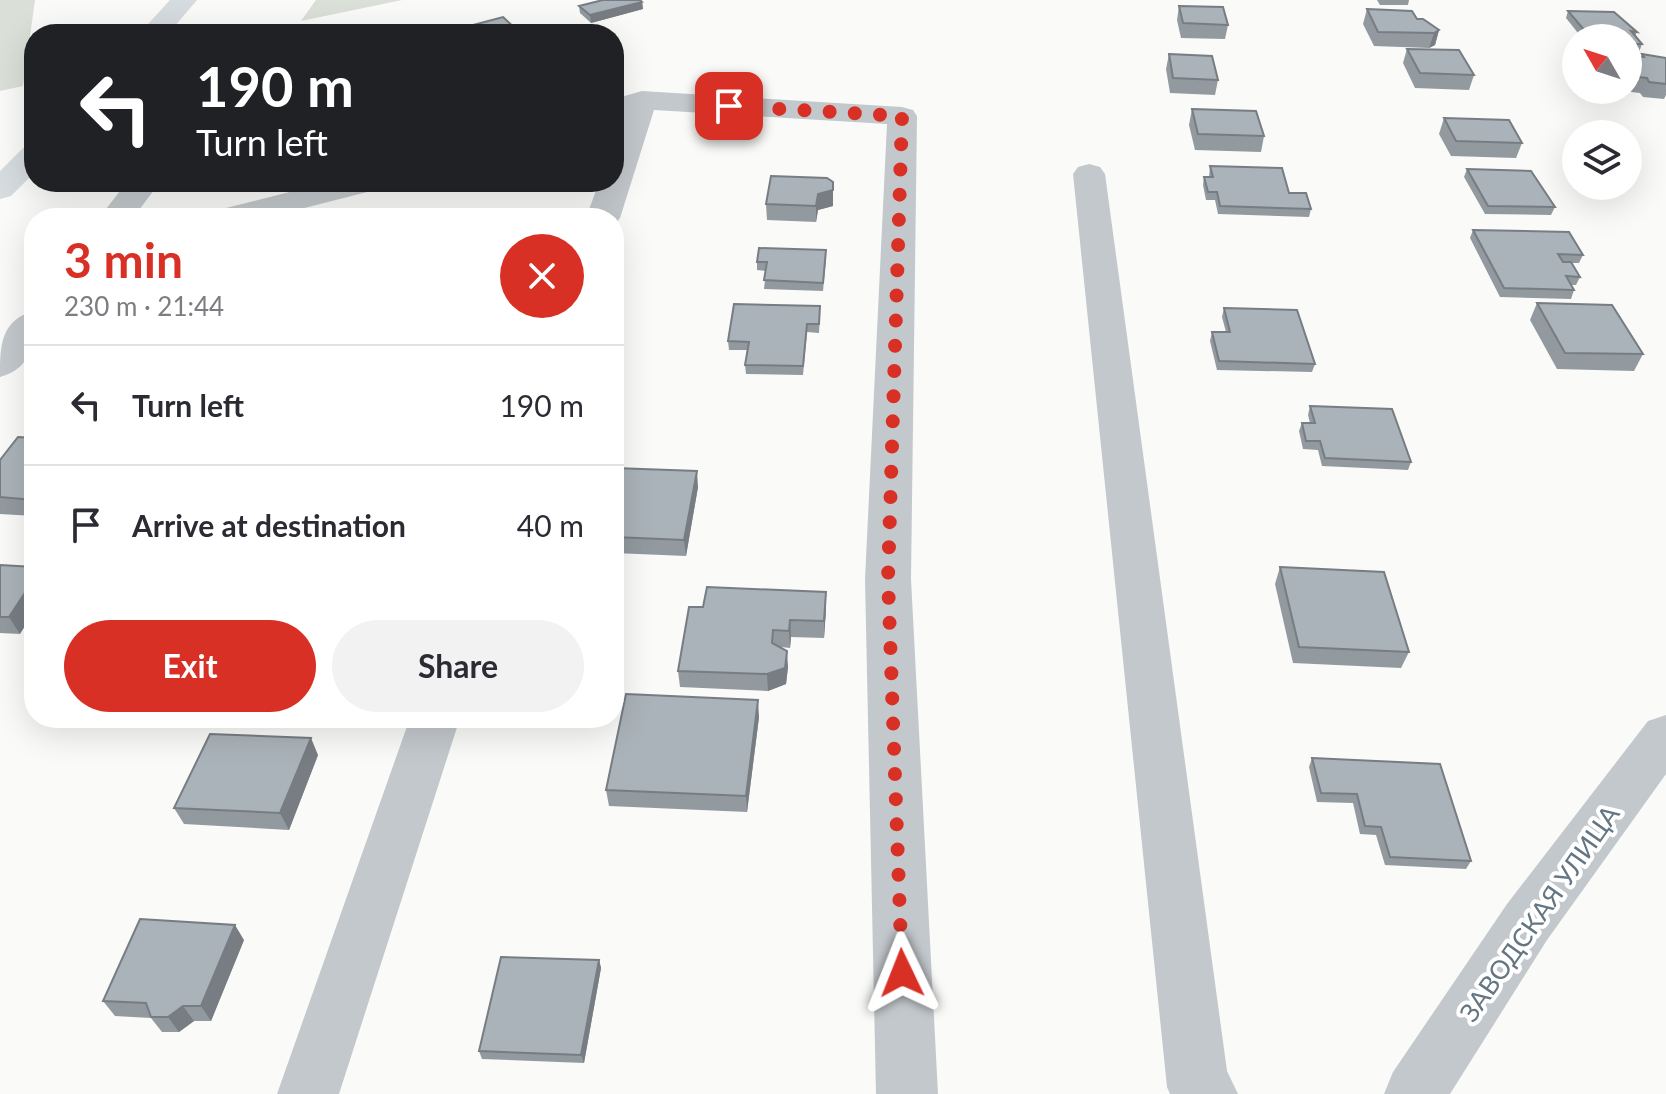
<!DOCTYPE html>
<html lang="en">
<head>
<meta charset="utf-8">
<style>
  body { margin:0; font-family:Lato,sans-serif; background:#f2f2f3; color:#2b2b33; height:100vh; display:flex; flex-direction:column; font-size:30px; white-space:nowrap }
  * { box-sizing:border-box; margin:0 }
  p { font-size:26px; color:#7c7c81 }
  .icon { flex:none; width:44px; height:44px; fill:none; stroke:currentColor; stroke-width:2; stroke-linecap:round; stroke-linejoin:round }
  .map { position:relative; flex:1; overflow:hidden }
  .side { position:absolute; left:24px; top:208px; width:600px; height:520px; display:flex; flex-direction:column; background:#fff; border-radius:32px; box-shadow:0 8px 32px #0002 }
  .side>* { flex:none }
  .guide { position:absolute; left:24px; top:24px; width:600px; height:168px; border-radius:32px; box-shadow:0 8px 32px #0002; background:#202124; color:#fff; overflow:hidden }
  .needle { width:52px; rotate:309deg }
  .controls { position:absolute; left:1562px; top:24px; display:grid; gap:16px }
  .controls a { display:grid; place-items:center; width:80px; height:80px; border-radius:50%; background:#fff; box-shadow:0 8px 32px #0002; font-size:40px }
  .pin { position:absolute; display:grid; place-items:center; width:68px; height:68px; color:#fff; margin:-34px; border-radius:16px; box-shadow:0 4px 12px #0006 }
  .me { position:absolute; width:88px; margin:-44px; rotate:358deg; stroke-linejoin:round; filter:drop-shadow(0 0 6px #0008) }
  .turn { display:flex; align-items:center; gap:28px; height:168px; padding:0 40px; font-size:36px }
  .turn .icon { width:104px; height:104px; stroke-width:2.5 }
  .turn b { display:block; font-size:56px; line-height:68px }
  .round { display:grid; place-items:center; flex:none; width:84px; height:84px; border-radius:42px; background:#f2f2f3 }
  .head { display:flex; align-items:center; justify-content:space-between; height:136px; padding:0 40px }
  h1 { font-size:48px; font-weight:700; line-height:60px; color:#d93025 }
  .cta { display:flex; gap:16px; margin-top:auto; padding:16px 40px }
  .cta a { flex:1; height:92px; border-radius:48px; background:#d93025; color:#fff; font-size:32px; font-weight:700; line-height:92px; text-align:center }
  .cta a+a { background:#f2f2f3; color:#2b2b33 }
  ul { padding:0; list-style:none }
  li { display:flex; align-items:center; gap:24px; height:120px; padding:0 40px; border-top:2px solid #e1e1e2 }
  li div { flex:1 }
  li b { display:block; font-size:30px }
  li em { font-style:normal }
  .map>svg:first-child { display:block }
  .green { fill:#dadfd7 }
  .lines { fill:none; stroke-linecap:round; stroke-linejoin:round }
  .minor { fill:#c3c8cc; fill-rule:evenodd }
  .secondary { fill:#d6dbdf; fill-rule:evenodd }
  .wall { fill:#929a9f }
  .shaded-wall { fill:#777d82 }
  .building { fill:#aab3b9; stroke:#777d82; stroke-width:2 }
  .route { stroke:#d93025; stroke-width:14; stroke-dasharray:0 25.2 }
  .labels { text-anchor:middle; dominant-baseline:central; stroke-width:8; stroke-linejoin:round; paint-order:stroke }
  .near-street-label { font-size:26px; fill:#657683; stroke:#fff }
</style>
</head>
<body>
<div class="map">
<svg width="1666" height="1094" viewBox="0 0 1666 1094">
  <rect width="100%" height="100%" fill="#fafaf8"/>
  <!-- green -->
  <path class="green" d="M0 0H35L23 86 0 91Z
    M316 0H402L301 21Z"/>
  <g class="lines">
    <!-- minor -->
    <path class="minor" d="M642 91 902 107 913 110 917 116 911 579 938 1094H876L865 579 887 124 654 110 620 218 614 225V218H586L599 182H614V138L622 116 614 118V99Z
      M1089 164 1100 167 1105 174 1227 1071 1238 1094H1170L1167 1087 1073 174 1078 167Z
      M127 182H160L133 218H99Z
      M329 182H384L379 189 265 218H209L214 211Z
      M34 311C34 340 34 368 0 377 0 347 0 320 34 311Z
      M1666 715V774L1547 940 1450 1094H1384L1393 1072 1507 904 1648 721Z
      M410 718H460L339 1094H277Z"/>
    <!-- secondary -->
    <path class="secondary" d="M170 0H197L168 34H139Z
      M34 146V173L11 196 0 199V171L23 148Z"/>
  </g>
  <!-- wall -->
  <path class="wall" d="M1377 0H1409L1408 5H1380Z
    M642 2 643 9 591 23 580 13 579 6Z
    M1179 6 1228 25 1225 39 1181 38 1177 20Z
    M1367 9 1417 19 1439 30 1435 45 1429 48 1374 46 1363 24Z
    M1568 11 1637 32 1635 36 1642 44 1639 52H1628V38H1582L1566 18Z
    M473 25 521 34H475Z
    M1407 49 1474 75 1469 90 1415 88 1403 63Z
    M1169 54 1218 80 1215 95 1170 93 1166 69Z
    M1642 54 1666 58V95L1664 99 1643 97 1640 93 1614 90H1628V56L1641 57Z
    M1192 109 1264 136 1261 152 1195 150 1189 125Z
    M1444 118 1522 143 1516 158 1451 156 1439 134Z
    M1210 166 1289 193 1311 209 1309 217 1218 214 1215 200H1206L1203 185 1204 177H1209Z
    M1467 169 1555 207 1551 215 1485 214 1464 177Z
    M833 198V206L818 210 816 222 767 220 766 204Z
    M1473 230 1583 255 1579 263H1572L1580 277 1576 285H1571L1574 290 1571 299 1500 297 1470 238Z
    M826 259 823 291 764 289 766 271 757 270V262Z
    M1537 303 1643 354 1634 371 1557 369 1530 320Z
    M1224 308 1315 364 1312 372 1217 370 1210 341 1212 332H1226L1222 317Z
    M820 314 819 333 807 332 803 375 746 374 745 365 747 350H729L728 341Z
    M1310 406 1411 462 1408 470 1322 466 1318 450 1303 449 1299 431 1302 423H1310L1308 415Z
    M34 438V516L0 514V460Z
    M614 468 698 487 686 556 614 553Z
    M0 565 20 634 0 633Z
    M1280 567 1409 652 1401 668 1293 663 1275 584Z
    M689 607 826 609 824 638 791 637 790 648 781 647 788 667 786 684 768 691 680 687 678 671Z
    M759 717 747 812 609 806 606 790Z
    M318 755 289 830 184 824 174 808Z
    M1312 758 1471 861 1466 869 1385 865 1376 835 1360 834 1353 803 1317 802 1309 767Z
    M244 940 211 1021H194L179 1032H162L151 1018 115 1016 103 1001Z
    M599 960 601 968 584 1063 482 1059 479 1051Z"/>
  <!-- shaded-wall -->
  <path class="shaded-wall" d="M642 2 643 9 591 23 590 15Z
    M1439 30 1435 45 1429 48 1434 33Z
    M833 182V206L818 210 816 222V206L818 194Z
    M697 471 698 487 686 556 684 540Z
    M34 579V612L20 634 9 617Z
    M826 592V609L824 638V621Z
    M790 620 791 637 790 648 789 631Z
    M787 651 788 667 786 684 768 691 767 674Z
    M758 700 759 717 747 812 746 796Z
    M311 738 318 755 289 830 280 813Z
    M235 925 244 940 211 1021 201 1006Z
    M599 960 601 968 584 1063 581 1055Z
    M183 1006 194 1021 179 1032 168 1017Z"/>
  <!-- building -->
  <path class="building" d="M603 0H640L642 2 590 15 579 6Z
    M1179 6 1223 7 1228 25 1183 23Z
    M1367 9 1412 11 1417 19H1423L1439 30 1434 33 1378 32Z
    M1568 11 1614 12 1637 32 1631 31 1642 44H1628V38H1591Z
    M503 17 521 34H483L473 25Z
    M1407 49 1459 50 1474 75 1420 73Z
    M1169 54 1212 56 1218 80 1173 78Z
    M1642 54 1666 58V84L1649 82 1647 78 1628 76V56L1644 57Z
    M1192 109 1256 111 1264 136 1198 134Z
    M1444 118 1509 120 1522 143 1456 141Z
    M1210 166 1282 168 1289 193H1306L1311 209 1220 206 1217 192H1208L1204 177H1213Z
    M1467 169 1531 171 1555 207 1488 206Z
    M771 176 827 178 833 182V190L818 194 816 206 766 204Z
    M1473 230 1569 232 1583 255 1558 254 1563 262H1571L1580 277 1566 276 1574 290 1504 288Z
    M759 248 826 250 823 283 764 280 767 262H757Z
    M1537 303 1612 305 1643 354 1565 353Z
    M734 304 820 306 819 324H807L803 366 745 365 749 342 728 341Z
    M1224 308 1297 310 1315 364 1219 361 1212 332H1230Z
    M1310 406 1392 409 1411 462 1325 458 1320 441H1306L1302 423H1315Z
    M18 437 34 438V500L0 497V460Z
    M614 468 697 471 684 540 614 537Z
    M0 565 34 567V579L9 617H0Z
    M1280 567 1384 572 1409 652 1299 647Z
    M707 587 826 592 824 621 790 620 789 631 773 630 772 643 787 651 785 668 767 674 678 671 689 607H703Z
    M626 694 758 700 746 796 606 790Z
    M210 734 311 738 280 813 174 808Z
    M1312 758 1440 764 1471 861 1390 857 1381 827 1365 826 1357 794 1321 793Z
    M140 919 235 925 201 1006H183L168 1017H151L146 1003 103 1001Z
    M501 957 599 960 581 1055 479 1051Z"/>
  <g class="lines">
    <!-- route -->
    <path class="route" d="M729 106 902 116 888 579 902 973"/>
  </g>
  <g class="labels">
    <!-- near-street labels -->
    <g class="near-street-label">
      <text transform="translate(1539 913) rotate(-55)">ЗАВОДСКАЯ УЛИЦА</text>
    </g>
  </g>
</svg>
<div class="controls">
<a><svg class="needle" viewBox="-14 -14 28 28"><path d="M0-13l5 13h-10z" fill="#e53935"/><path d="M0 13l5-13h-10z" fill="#7c7c81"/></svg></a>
<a><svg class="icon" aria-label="layers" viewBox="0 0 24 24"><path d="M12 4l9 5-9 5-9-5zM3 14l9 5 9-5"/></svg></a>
</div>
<div class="pin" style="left:729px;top:106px;background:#d93025"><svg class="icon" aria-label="arrive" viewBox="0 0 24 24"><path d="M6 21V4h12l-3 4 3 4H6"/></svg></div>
<svg class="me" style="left:902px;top:973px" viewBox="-20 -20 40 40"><path d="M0-17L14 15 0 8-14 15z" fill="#d93025" stroke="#fff" stroke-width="4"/></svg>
<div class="guide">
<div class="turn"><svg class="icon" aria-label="left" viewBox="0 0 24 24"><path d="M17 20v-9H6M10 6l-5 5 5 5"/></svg><div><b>190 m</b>Turn left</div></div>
</div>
<section class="side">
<div class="head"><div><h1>3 min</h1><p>230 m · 21:44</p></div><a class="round" style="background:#d93025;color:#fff"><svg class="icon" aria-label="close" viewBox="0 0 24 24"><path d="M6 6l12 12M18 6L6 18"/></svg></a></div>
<ul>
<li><svg class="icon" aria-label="left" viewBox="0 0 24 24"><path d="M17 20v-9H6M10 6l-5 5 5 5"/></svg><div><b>Turn left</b></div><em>190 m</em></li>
<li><svg class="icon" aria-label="arrive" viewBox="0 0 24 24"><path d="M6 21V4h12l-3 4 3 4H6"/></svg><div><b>Arrive at destination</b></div><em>40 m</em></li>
</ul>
<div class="cta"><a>Exit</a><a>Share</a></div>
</section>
</div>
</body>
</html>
